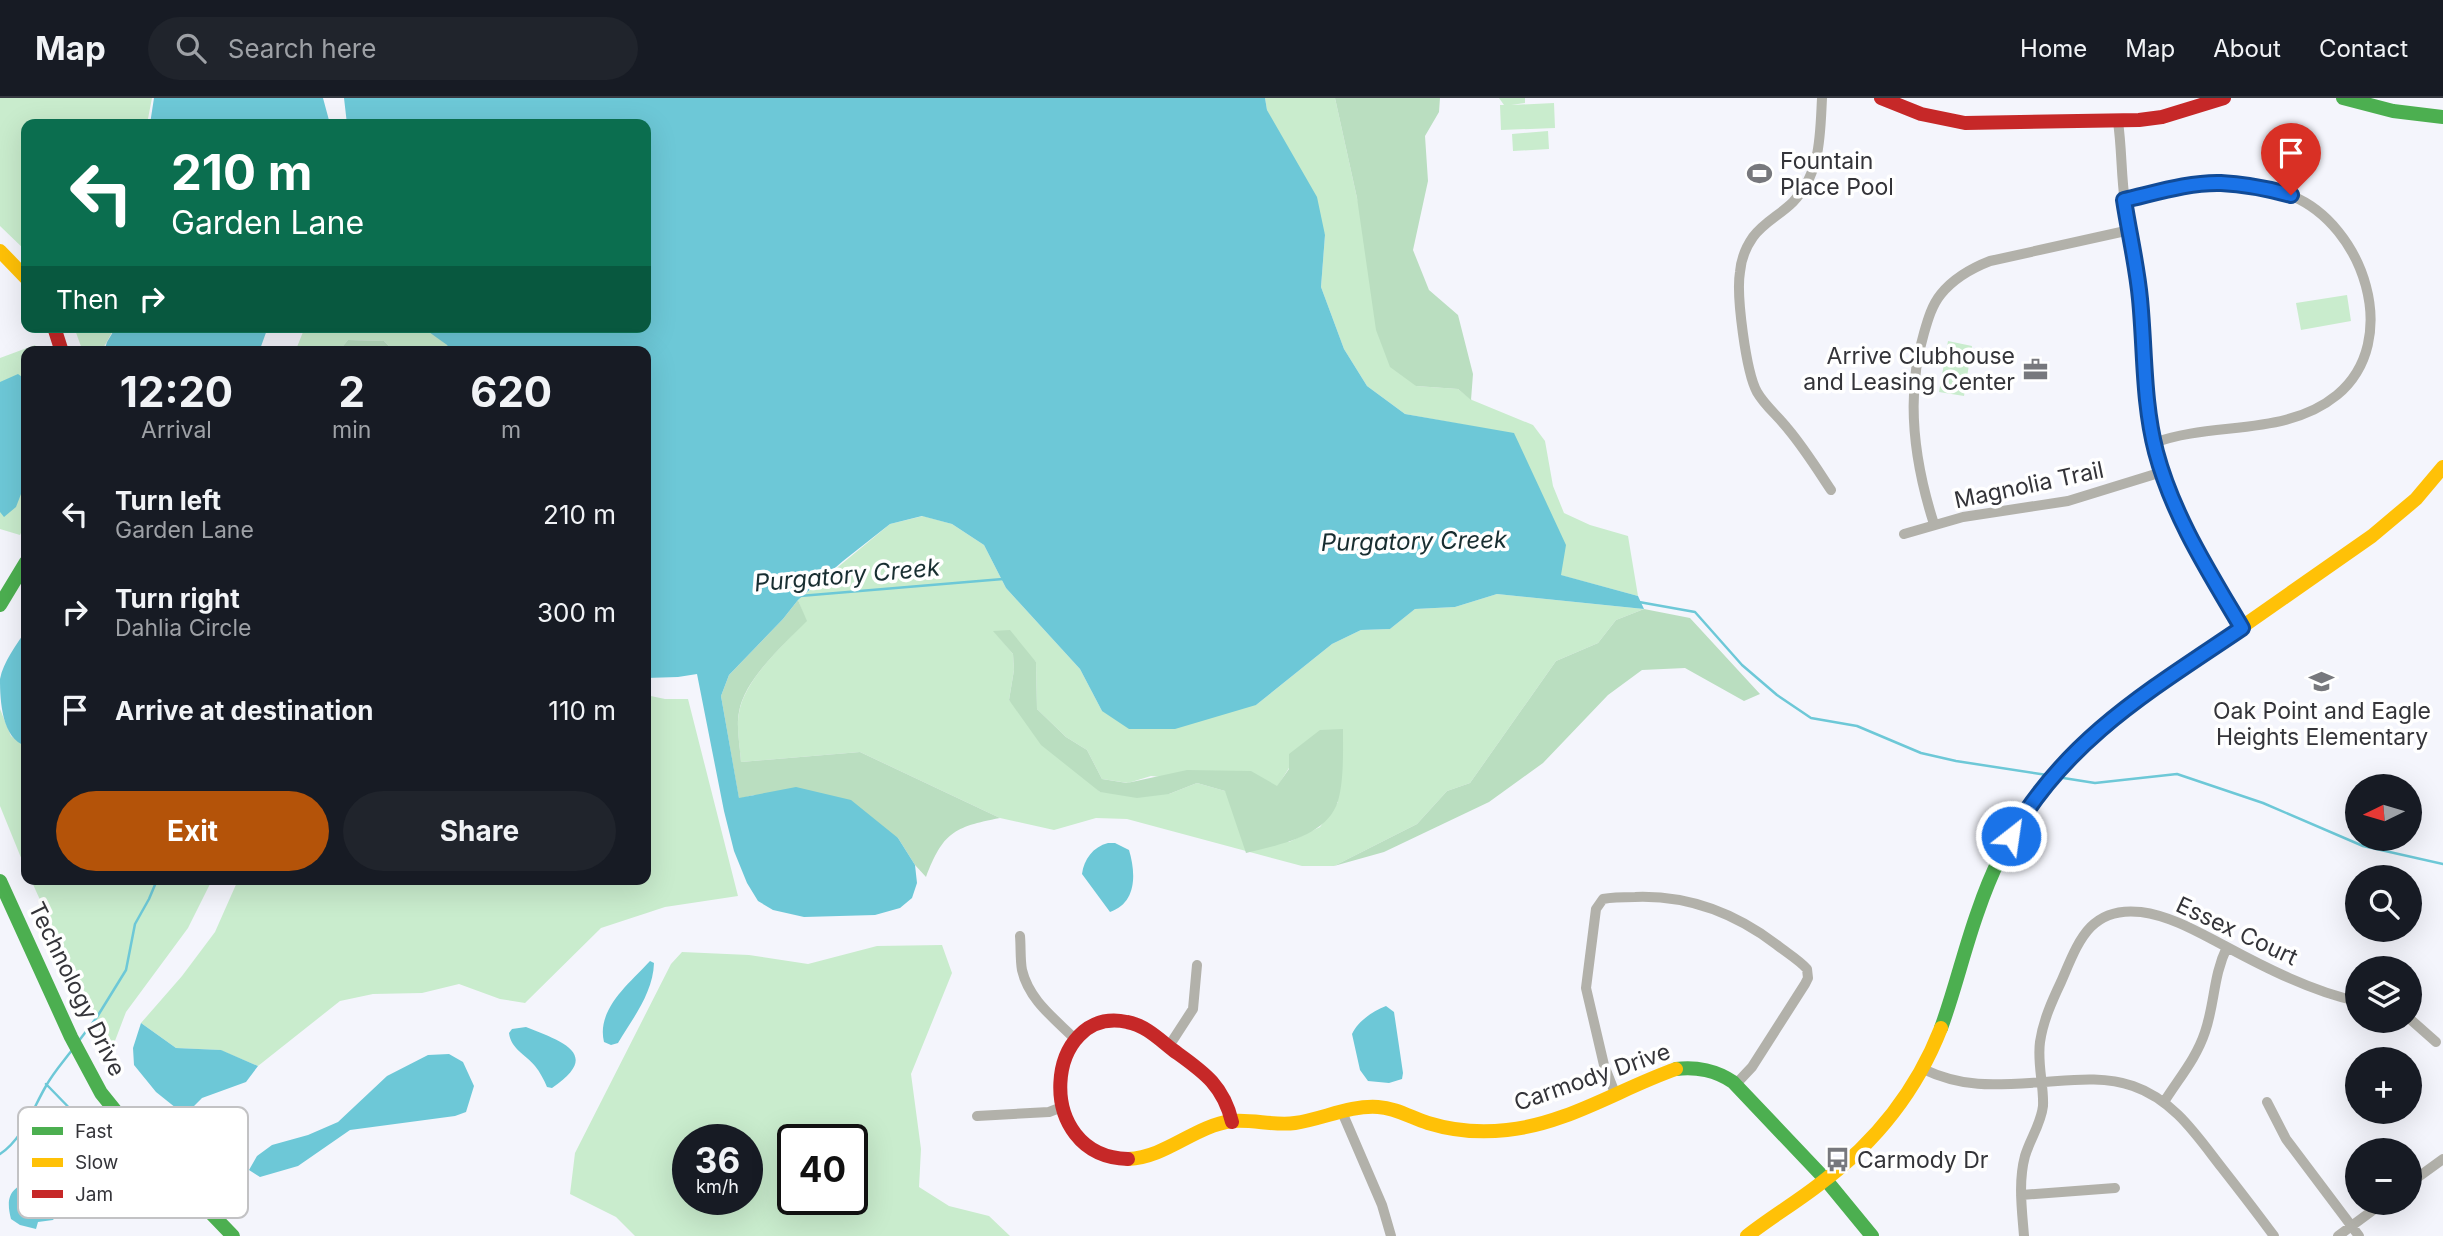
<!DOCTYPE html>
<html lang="en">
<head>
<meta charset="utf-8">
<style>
  body { margin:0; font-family:Inter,sans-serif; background:#20242c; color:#f1f3f6; height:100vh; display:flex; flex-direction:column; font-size:26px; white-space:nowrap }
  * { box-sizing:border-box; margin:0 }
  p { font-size:23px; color:#9ea1a6 }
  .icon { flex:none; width:38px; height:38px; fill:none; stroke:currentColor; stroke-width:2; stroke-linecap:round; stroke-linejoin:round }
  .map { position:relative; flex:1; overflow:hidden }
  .drawer { position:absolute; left:21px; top:248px; width:630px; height:539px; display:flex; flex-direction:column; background:#171b24; border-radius:14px; box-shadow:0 7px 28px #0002 }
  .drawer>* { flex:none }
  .guide { position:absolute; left:21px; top:21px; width:630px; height:214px; border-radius:14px; box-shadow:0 7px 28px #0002; background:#0b6e4f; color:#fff; overflow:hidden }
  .needle { width:46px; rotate:265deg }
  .tools { position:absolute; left:2345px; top:676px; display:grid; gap:14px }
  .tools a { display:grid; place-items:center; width:77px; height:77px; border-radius:50%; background:#171b24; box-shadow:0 7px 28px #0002; font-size:35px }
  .speed { position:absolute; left:672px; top:1026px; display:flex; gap:14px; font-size:35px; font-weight:700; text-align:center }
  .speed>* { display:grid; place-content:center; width:91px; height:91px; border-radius:50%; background:#171b24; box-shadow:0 7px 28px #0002; line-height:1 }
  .speed small { font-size:18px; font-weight:400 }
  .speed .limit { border:4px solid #111; border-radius:10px; background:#fff; color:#111 }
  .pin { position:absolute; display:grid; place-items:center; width:60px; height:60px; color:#fff; margin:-72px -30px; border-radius:50% 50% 50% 0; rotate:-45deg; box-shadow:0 0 7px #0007 }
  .pin .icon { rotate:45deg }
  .me { position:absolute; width:77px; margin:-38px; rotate:30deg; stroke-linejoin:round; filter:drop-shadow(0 0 5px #0008) }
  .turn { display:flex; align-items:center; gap:24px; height:147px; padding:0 35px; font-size:32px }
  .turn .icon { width:91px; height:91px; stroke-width:2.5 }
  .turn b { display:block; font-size:49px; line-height:60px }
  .then { display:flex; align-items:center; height:66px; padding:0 35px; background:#0003; gap:14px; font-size:26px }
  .eta { display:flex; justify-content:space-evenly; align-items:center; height:119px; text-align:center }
  .eta b { font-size:42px; font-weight:700; line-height:49px }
  .button { display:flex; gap:14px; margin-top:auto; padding:14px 35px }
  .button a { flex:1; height:80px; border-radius:42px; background:#b45309; color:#fff; font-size:28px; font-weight:700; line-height:80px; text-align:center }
  .button a+a { background:#20242c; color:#f1f3f6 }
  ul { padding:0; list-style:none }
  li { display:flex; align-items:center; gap:21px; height:98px; padding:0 35px }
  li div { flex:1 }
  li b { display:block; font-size:26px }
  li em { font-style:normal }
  header { display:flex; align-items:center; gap:42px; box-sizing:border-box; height:98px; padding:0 35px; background:#171b24; border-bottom:2px solid #363941 }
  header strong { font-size:33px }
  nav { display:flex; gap:38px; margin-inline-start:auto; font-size:24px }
  .search { width:490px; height:63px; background:#20242c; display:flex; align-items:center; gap:18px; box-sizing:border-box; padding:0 24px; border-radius:38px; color:#9ea1a6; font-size:26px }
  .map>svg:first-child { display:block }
  .green { fill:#c9eccd; fill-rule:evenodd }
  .forest { fill:#badec0 }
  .water { fill:#6dc8d7 }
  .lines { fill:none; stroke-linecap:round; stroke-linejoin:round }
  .stream { stroke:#6dc8d7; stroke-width:2.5 }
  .street { stroke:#b2b1aa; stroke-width:10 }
  .fast { stroke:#4caf50; stroke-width:14 }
  .slow { stroke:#ffc107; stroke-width:14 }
  .jam { stroke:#c62828; stroke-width:14 }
  .route-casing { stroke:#114b97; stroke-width:18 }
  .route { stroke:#1a73e8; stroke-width:12 }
  .labels { text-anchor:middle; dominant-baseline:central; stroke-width:7; stroke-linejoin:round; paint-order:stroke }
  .poi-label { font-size:23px; fill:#343439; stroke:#fff; text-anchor:start }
  .street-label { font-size:23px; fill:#343439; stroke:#fff }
  .water-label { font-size:24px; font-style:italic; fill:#182e31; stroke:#fff }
  .key { fill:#fff; stroke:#c2c2c4; stroke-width:2 }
  .key-label { font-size:19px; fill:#343439 }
</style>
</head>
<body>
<header>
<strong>Map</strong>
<div class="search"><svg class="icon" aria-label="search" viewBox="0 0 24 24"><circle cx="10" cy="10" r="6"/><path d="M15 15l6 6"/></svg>Search here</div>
<nav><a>Home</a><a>Map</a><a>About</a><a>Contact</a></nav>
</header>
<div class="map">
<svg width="2443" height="1138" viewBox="0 0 2443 1138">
  <rect width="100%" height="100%" fill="#f4f5fc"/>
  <!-- green -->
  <path class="green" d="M0 0H152L147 26H26V153L0 128Z
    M1265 0H1335L1357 100 1416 288 1458 291 1472 302 1533 327 1545 343 1553 388 1564 415 1590 427 1628 438 1638 498 1560 477 1514 336 1405 316 1367 288 1344 251 1321 189 1325 137 1267 12Z
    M1499 0H1525V5L1511 7 1554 5 1555 30 1501 32 1500 7H1504Z
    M1548 33 1549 51 1513 53 1512 36Z
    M2347 197 2351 223 2301 232 2296 205Z
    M74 229H115L101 254H83Z
    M305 229H425L447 247 451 254H395L384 243 348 242 338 254H295Z
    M1948 243 1972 248 1964 298 1939 294Z
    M35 247 39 254H26V424L20 437 0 431V260Z
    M923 418 952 426 984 447 1006 490 1080 571 1102 613 1256 607 1332 546 1361 532 1390 531 1415 511 1455 509 1497 496 1644 511 1616 522 1598 545 1556 563 1470 685 1447 693 1417 726 1334 768H1302L1127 721 1096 720 1054 732 1000 720 860 654 741 664C740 648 736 630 739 615 744 582 784 546 806 523L798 502 890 426ZM994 533 1036 564 1037 611 1066 639 1087 652 1102 681 1128 685 1151 678 1277 689 1289 670 1338 704 1320 729 1289 744 1225 693 1197 685 1169 696 1100 694 1009 602 1014 572 1013 556Z
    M646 597 665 601H688L738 798 665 809 601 830 525 905 500 901 459 886 422 895 373 896 340 903 258 968 220 952 176 950 141 925 182 878 215 834 238 782H646Z
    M0 611 11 638 26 648V772L0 708Z
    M31 782H212L188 830 126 914 110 956Z
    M942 847 952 875 911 976 921 1051 919 1089 949 1108 989 1118 1010 1138H635L616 1119 570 1096 575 1055 671 866 682 854 749 857 808 866 877 848ZM688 1041H747V1101H688ZM852 1041V1101H793V1041Z"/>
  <!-- forest -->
  <path class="forest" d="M1335 0H1440L1439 14 1425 38 1428 83 1413 152 1429 192 1458 217 1473 276 1471 302 1458 291 1416 288 1390 269 1376 232 1357 100Z
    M348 242 384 243 395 254H338Z
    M798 502 807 523C784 546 744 582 739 614 736 629 740 648 741 664L860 654 1000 720C953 729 943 735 926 779L915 767 898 740 754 697 739 701 721 598 729 577 783 521Z
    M1644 511 1690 520 1760 596 1744 603 1685 570 1642 572 1608 597 1543 665 1489 704 1384 754 1334 768 1417 726 1447 693 1470 685 1556 563 1598 545 1616 522Z
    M1010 532 1036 564 1037 611 1066 639 1087 652 1102 681 1127 685 1187 672 1251 673 1277 688 1289 671V656L1320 632 1343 631C1343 652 1344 683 1338 703 1327 739 1277 747 1246 755L1225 693 1197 685 1169 696 1137 700 1100 694 1041 647 1009 602 1014 572 1013 556 993 533Z"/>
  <!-- water -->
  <path class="water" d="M154 0H323L330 26H150Z
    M344 0H1265L1267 12 1317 99 1325 137 1321 189 1344 251 1367 288 1405 316 1514 335 1566 447 1561 477 1638 498 1644 511 1497 496 1455 509 1415 511 1390 531 1361 532 1332 546 1256 607 1175 631H1129L1102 613 1080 571 1006 490 984 447 952 426 922 418 890 426 843 463 798 502 783 521 729 577 721 598 739 700 796 689 851 702 898 740 915 767 917 785 912 800 900 810 875 817 804 819 773 812 758 803 747 785 734 753 724 713 697 576 678 579 646 580V254H451L447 247 422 229H646V26H347Z
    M116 229H268L259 254H104L107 244Z
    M18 276 26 282V383L16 409 4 419 0 414V284Z
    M26 532V648C2 641 0 603 0 581 3 564 17 546 26 532Z
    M1108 745H1115L1129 752C1136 775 1137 805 1110 814L1082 776C1084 761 1093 749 1108 745Z
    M650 863 654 865C653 895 633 920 618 945L611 947 604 944C596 911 630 885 650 863Z
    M1386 908 1394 914 1403 975 1402 981 1389 985 1368 983 1360 972 1352 936C1358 923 1373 913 1386 908Z
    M141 925 176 950 221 952 258 968 246 984 202 1000 193 1009 176 1010 156 994 134 967 133 950Z
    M526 929C561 943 603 956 552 990L547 989C544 982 540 974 535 968 525 956 511 951 509 935L512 931Z
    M449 956 463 964 474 988 466 1014 455 1018 350 1032 298 1068 260 1079 249 1072 257 1058 272 1047 308 1037 338 1024 387 978 428 957Z
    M35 1082C51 1088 58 1096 75 1092L53 1122 38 1124 36 1131 20 1127 11 1121C5 1098 11 1088 35 1082Z"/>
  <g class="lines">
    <!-- stream -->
    <path class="stream" d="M800 498 1003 481
      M1639 504 1695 514 1742 567 1777 597 1811 620 1857 628 1921 655 1956 663 2047 677
      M2057 679 2095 685 2177 676 2263 705 2363 748 2443 766
      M78 944 97 919 126 872 135 826 149 801 157 782
      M46 986 81 1022 99 1054
      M0 1056C23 1041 33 1010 46 988 53 975 63 964 72 952"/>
    <!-- street -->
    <path class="street" d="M1822 0C1820 38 1821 75 1793 104 1780 117 1764 124 1753 139 1746 149 1741 162 1740 174 1736 197 1746 274 1757 294 1765 308 1778 318 1788 331 1804 350 1817 371 1831 392
      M2118 24C2122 51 2121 78 2125 104 2129 138 2138 170 2141 204 2144 256 2142 308 2157 358 2175 421 2209 475 2242 530
      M2124 102C2155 95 2187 86 2219 85 2229 85 2240 88 2251 89 2264 91 2279 92 2292 98 2363 127 2403 242 2337 297 2286 339 2213 323 2154 345
      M1934 426C1914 364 1905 298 1924 235 1928 221 1932 207 1941 196 1954 180 1972 170 1990 163L2130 132
      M1904 436 1963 419 2068 403 2162 374
      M1020 838C1021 849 1020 861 1022 872 1029 902 1054 920 1075 941
      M2410 921 2436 944
      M1169 948 1193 911 1197 867
      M1923 971C1965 991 1998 987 2043 984 2073 982 2104 978 2133 988 2174 1002 2197 1038 2222 1070 2240 1093 2257 1115 2274 1138
      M1615 995 1604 967 1586 890 1596 811 1603 801C1613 799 1624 799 1635 799 1689 797 1735 815 1777 847 1787 855 1799 862 1807 871L1808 880 1805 886 1752 969 1736 986
      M2164 1004C2179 980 2196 961 2205 934 2215 905 2213 878 2227 849
      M2267 1004 2286 1041 2359 1138
      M1342 1014 1382 1107 1391 1138
      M977 1018 1049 1014 1062 1009
      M2410 1085 2443 1061
      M2021 1097 2115 1090
      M2024 1138C2022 1112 2018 1084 2025 1058 2030 1041 2041 1026 2043 1008 2044 987 2037 966 2040 944 2043 923 2052 903 2061 884 2078 845 2089 808 2141 814 2171 818 2198 834 2225 848 2264 869 2313 894 2357 903
      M2338 1138 2384 1104"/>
    <!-- fast -->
    <path class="fast" d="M2343 0 2393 13 2443 19
      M0 507 26 464
      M0 783 71 939 101 995 130 1031 233 1138
      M1941 930C1955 892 1964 852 1978 813 2004 736 2044 679 2106 627
      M1676 971C1696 968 1717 973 1733 984L1826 1082 1872 1138"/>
    <!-- slow -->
    <path class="slow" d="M0 153 26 180
      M2106 627 2149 594 2372 438 2416 401 2443 369
      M1128 1061C1167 1059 1194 1028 1232 1023 1253 1021 1274 1028 1295 1025 1323 1021 1350 1007 1378 1009 1396 1010 1412 1020 1428 1025 1454 1033 1481 1035 1507 1032 1567 1026 1621 990 1676 971
      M1747 1138C1771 1119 1797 1104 1821 1085 1876 1044 1916 994 1941 930"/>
    <!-- jam -->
    <path class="jam" d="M1881 0 1921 16 1965 25 2139 22 2162 19 2224 0
      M54 229 62 254
      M1128 1061C1031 1058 1045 907 1127 924 1145 927 1159 941 1173 952 1202 973 1223 986 1232 1024"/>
  </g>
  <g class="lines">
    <defs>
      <path id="route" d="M2011 738C2067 640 2152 591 2242 530 2209 474 2173 418 2156 354 2143 304 2145 253 2140 201 2137 168 2129 135 2124 102 2155 95 2189 84 2221 85 2244 86 2269 91 2291 97"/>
    </defs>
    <!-- route casing -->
    <use href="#route" class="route-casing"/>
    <!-- route -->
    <use href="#route" class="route"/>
  </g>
  <!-- icons -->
  <defs>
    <symbol id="stadium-bare" viewBox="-9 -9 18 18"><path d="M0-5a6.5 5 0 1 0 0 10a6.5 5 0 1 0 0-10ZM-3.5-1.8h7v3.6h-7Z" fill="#77787d" stroke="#fff" stroke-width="2.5" paint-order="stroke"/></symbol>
    <symbol id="office-bare" viewBox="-9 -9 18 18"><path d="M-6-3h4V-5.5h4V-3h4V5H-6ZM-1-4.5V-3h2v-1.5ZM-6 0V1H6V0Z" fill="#77787d" stroke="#fff" stroke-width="2.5" paint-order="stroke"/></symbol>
    <symbol id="school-bare" viewBox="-9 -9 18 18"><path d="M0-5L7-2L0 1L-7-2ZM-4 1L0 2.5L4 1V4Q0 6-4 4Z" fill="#77787d" stroke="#fff" stroke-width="2.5" paint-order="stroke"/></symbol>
    <symbol id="bus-bare" viewBox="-9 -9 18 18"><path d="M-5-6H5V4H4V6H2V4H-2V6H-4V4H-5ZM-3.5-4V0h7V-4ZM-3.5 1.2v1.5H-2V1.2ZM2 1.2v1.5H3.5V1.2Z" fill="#77787d" stroke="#fff" stroke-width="2.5" paint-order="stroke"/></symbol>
  </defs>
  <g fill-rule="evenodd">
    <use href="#stadium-bare" x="1742" y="58" width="35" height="35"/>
    <use href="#office-bare" x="2018" y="254" width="35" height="35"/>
    <use href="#school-bare" x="2304" y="566" width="35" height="35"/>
    <use href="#bus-bare" x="1820" y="1044" width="35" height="35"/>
  </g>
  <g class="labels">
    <!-- poi labels -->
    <g class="poi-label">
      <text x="1780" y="63">Fountain<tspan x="1780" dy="26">Place Pool</tspan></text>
      <text x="2015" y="258" text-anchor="end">Arrive Clubhouse<tspan x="2015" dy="26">and Leasing Center</tspan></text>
      <text x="2322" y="613" text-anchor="middle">Oak Point and Eagle<tspan x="2322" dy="26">Heights Elementary</tspan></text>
      <text x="1857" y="1062">Carmody Dr</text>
    </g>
    <!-- street labels -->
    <g class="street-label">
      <text transform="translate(2029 387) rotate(-12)">Magnolia Trail</text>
      <text transform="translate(2237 833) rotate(25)">Essex Court</text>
      <text transform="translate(77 891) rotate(64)">Technology Drive</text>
      <text transform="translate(1592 979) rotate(-19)">Carmody Drive</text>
    </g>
    <!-- water labels -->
    <g class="water-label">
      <text transform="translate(1414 443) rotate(-1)">Purgatory Creek</text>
      <text transform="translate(847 477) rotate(-5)">Purgatory Creek</text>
    </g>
  </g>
  <!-- legend -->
  <rect x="18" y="1009" width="230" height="111" rx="10" class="key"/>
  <rect x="32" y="1029" width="31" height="8" fill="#4caf50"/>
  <rect x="32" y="1060" width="31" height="9" fill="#ffc107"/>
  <rect x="32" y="1092" width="31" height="8" fill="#c62828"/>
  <g class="key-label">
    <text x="75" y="1040">Fast</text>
    <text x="75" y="1071">Slow</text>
    <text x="75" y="1103">Jam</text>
  </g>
</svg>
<div class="tools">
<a><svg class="needle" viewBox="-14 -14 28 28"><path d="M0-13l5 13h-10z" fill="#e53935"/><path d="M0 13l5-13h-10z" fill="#9ea1a6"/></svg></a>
<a><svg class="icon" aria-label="search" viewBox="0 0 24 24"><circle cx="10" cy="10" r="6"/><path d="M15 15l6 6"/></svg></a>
<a><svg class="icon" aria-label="layers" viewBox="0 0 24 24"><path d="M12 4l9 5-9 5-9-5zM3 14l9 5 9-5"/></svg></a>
<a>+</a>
<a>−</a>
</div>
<div class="speed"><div>36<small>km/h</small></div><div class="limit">40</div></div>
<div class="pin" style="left:2291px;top:97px;background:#d93025"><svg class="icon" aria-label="arrive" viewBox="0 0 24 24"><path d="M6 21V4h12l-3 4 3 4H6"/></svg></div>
<svg class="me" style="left:2011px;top:738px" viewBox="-20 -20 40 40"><circle r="17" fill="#1a73e8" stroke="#fff" stroke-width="3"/><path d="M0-11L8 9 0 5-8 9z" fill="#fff"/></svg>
<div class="guide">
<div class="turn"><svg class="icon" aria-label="left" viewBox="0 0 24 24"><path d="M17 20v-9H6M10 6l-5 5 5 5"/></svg><div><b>210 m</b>Garden Lane</div></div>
<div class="then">Then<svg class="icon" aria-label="right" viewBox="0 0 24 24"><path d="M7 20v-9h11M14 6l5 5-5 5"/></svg></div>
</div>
<section class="drawer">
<div class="eta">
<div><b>12:20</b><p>Arrival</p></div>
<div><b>2</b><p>min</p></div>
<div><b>620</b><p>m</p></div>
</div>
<ul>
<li><svg class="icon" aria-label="left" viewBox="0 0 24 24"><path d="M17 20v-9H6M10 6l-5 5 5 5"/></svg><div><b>Turn left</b><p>Garden Lane</p></div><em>210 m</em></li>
<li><svg class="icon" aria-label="right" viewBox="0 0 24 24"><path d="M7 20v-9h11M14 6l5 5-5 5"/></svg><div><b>Turn right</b><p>Dahlia Circle</p></div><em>300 m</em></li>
<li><svg class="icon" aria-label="arrive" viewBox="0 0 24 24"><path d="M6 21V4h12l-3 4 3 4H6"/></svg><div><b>Arrive at destination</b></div><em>110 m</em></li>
</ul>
<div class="button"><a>Exit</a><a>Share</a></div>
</section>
</div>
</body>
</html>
